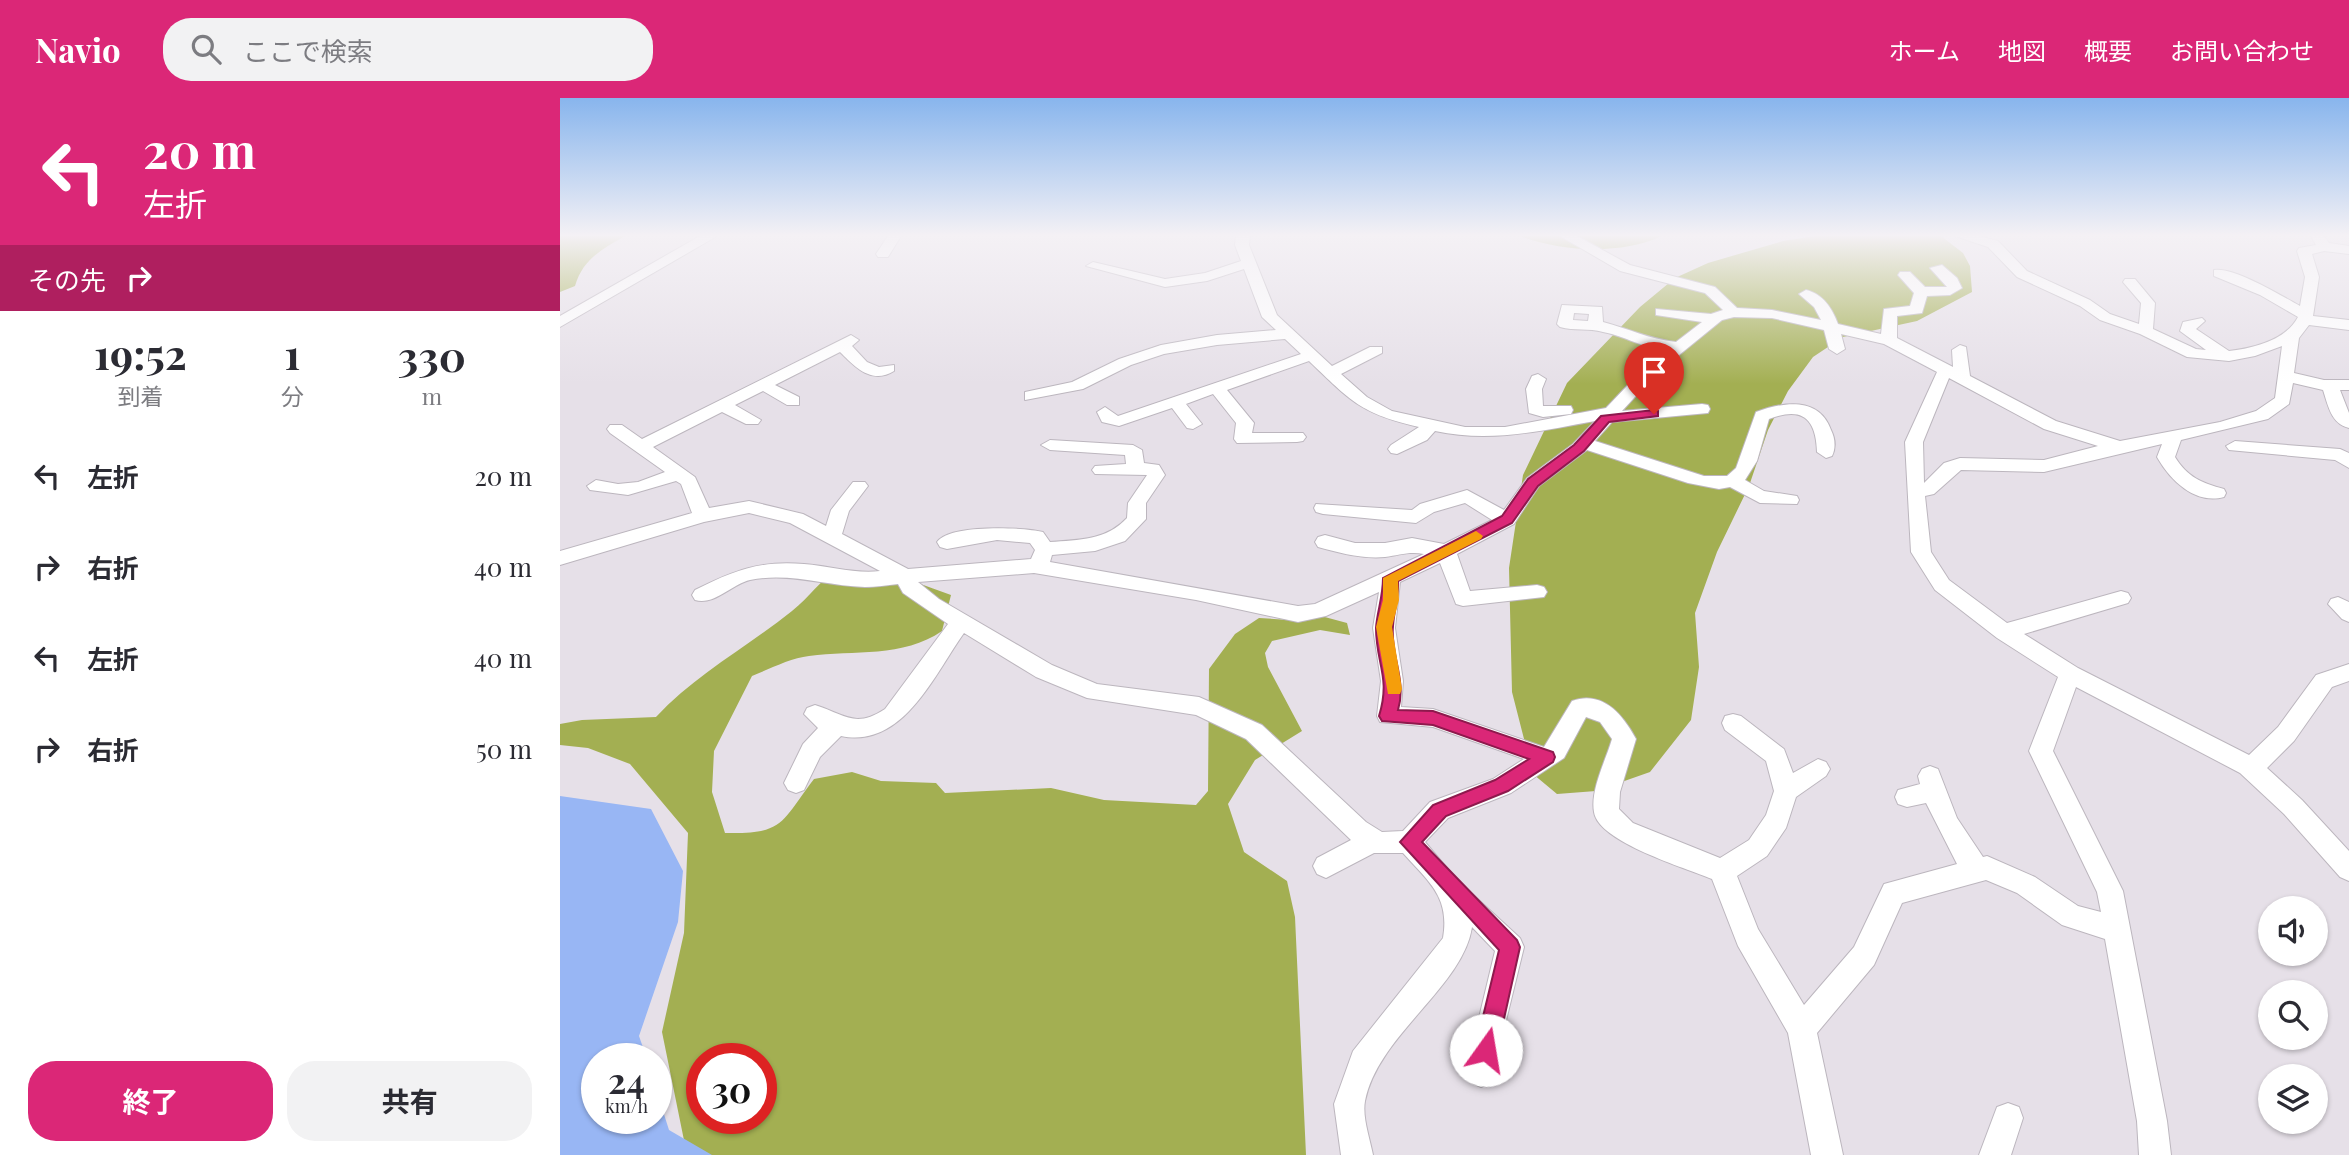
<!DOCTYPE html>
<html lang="ja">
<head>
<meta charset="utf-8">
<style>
  body { margin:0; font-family:"Playfair Display","Noto Sans JP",serif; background:#f2f2f3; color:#2b2b33; height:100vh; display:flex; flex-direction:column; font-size:26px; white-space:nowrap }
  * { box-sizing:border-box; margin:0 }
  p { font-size:23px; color:#7c7c81 }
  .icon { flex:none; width:38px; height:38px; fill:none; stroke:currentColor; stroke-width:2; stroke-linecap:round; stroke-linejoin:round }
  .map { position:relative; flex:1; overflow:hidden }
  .panel { display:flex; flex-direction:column; background:#fff; width:560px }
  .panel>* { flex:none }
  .banner { background:#db2777; color:#fff; overflow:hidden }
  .tools { position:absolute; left:1698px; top:798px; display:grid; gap:14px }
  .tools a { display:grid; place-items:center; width:70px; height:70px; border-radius:50%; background:#fff; box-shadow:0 2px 5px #0004; font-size:35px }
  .speed { position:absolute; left:21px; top:945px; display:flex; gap:14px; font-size:35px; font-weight:700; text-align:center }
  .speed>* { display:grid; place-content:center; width:91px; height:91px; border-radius:50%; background:#fff; box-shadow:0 2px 5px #0004; line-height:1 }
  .speed small { font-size:18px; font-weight:400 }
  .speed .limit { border:10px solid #d22; background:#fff; color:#111 }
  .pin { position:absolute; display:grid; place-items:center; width:60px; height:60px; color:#fff; margin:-72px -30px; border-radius:50% 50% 50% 0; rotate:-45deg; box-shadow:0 0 7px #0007 }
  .pin .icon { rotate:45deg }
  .me { position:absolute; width:77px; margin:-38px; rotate:13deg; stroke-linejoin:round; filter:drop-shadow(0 0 5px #0008) }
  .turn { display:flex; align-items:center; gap:24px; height:147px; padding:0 28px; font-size:32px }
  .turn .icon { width:91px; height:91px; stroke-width:2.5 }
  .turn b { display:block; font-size:49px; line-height:60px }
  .then { display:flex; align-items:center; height:66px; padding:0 28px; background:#0003; gap:14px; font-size:26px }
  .eta { display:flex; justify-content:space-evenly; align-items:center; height:119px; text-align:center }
  .eta b { font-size:42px; font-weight:700; line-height:49px }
  .action { display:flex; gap:14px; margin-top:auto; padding:14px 28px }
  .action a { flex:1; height:80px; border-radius:28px; background:#db2777; color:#fff; font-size:28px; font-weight:700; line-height:80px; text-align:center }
  .action a+a { background:#f2f2f3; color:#2b2b33 }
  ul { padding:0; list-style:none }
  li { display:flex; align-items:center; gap:21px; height:91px; padding:0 28px }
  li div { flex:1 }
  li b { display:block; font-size:26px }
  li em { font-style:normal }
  header { display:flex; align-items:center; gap:42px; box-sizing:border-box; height:98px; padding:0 35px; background:#db2777; color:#fff }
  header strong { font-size:33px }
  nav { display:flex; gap:38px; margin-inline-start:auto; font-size:24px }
  .search { width:490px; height:63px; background:#f2f2f3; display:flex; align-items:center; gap:18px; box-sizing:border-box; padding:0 24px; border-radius:28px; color:#7c7c81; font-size:26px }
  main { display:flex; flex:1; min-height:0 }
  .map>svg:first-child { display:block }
  .forest { fill:#a3af52; fill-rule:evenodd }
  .water { fill:#98b6f4 }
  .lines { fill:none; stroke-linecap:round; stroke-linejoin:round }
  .street-casing { stroke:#bcb6be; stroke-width:2 }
  .street { fill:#fff; fill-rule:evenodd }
  .route { fill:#db2777; stroke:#8e194d; stroke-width:2 }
  .slow { fill:#f59e0b }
</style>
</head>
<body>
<header>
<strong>Navio</strong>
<div class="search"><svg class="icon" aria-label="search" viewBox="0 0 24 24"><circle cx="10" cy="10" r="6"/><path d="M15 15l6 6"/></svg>ここで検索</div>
<nav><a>ホーム</a><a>地図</a><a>概要</a><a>お問い合わせ</a></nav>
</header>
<main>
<section class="panel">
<div class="banner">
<div class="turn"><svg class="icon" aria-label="left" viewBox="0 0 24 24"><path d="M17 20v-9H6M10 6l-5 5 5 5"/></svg><div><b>20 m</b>左折</div></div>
<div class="then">その先<svg class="icon" aria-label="right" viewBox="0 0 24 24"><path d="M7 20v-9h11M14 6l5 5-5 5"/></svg></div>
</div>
<div class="eta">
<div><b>19:52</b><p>到着</p></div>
<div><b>1</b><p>分</p></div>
<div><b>330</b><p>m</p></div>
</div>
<ul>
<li><svg class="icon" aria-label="left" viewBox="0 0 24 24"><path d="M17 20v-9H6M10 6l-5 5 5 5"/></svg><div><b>左折</b></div><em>20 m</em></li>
<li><svg class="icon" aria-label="right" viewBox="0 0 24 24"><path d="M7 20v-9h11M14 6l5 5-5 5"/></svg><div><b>右折</b></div><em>40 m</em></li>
<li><svg class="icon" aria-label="left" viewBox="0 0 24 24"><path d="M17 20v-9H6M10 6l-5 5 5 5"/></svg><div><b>左折</b></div><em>40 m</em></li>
<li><svg class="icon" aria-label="right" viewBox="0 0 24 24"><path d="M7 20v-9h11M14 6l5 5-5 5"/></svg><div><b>右折</b></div><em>50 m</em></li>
</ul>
<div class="action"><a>終了</a><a>共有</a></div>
</section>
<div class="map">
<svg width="1789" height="1057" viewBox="0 0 1789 1057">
  <rect width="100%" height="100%" fill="#e6e0e8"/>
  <!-- forest -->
  <path class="forest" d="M0 138H65C41 152 23 161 15 188L0 194Z
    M960 138H1102C1060 157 1004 154 960 138Z
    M1256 138H1381L1403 155 1410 168 1412 194 1357 223 1283 239 1253 259 1228 293 1208 332 1189 388 1157 454 1135 515 1139 569 1131 622 1090 674 1036 693 997 696 973 676 952 594 949 470 963 377 1007 285 1080 209 1115 180 1148 165 1223 143Z
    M280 471 355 484 391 497 382 533C343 560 294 552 249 558 230 560 210 571 192 578L154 653 152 694 165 735C224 736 220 726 254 681L292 674 321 683 376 685 385 695 491 690 544 702 636 707 648 693 649 571 675 536 699 520 729 522 761 518 787 525 790 537 760 532 712 543 705 555 708 569 742 633 695 662 668 706 684 754 727 783 735 819 746 1057H127L102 934 124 835 128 735 70 666 28 650 0 647V626L22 622 96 619C135 577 187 549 232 513 250 499 260 481 280 471ZM142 961H201V1020H142Z"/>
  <!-- water -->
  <path class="water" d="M0 698 91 711 123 773 118 824 79 938 87 961H37V1020H96V991L109 1032 152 1057H0Z"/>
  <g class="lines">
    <defs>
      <path id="street" d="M140 138H157L0 229V218Z
        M328 138H341L328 159H318L316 156Z
        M676 138H690L689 147 717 217 772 268 810 249H822V255L781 276 807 299 832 313 905 329H945L1046 310 1085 269 1106 252C1079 249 1068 239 1043 234 1029 230 1014 233 1000 229L997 226 1002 207 1042 209 1043 224C1070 231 1088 241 1116 244L1142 224 1096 217V211L1151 216 1163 212 1145 195 1060 173 1000 138H1017L1070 167 1155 189 1177 210 1212 212 1261 222 1254 209 1239 196 1246 192C1263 196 1272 210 1278 226L1321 236 1324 211 1350 208 1354 195 1338 177 1340 174H1350L1365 189H1387L1370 170 1382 167 1397 180 1402 190 1390 197 1367 198 1362 215 1337 218V240L1393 269 1392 252 1400 247 1406 249 1410 278 1496 323 1560 343 1660 324 1696 313 1715 300 1722 248 1695 258 1669 263 1627 259 1580 236 1540 222 1520 208 1457 179 1428 149 1395 138H1419L1438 143 1467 173 1530 202 1550 216 1579 226 1581 205 1563 184 1565 181H1575L1595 205 1593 231 1636 251 1646 252 1620 233 1623 224 1642 220 1645 223 1636 231 1669 253C1694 250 1726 242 1738 219L1700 197 1654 178V172C1673 168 1722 198 1740 208L1745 179 1737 153 1739 150 1756 147 1751 138H1764L1769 145 1789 148V156L1764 153 1752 156 1759 179 1753 218 1789 222V232L1749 227 1739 240 1734 275 1764 282H1789V292H1780L1789 315V330C1771 326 1768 307 1763 292L1733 285 1729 306 1708 321 1621 342 1615 359C1627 379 1642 385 1664 391L1666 395 1664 399C1635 407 1610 382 1597 359L1602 346 1484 374 1401 372 1374 396 1365 398 1371 454 1389 482 1447 525 1561 493 1568 495 1571 500 1568 505 1464 536 1518 570 1689 657 1718 629 1756 577 1789 566V583L1772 589 1734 643 1707 670 1742 702 1789 753V783L1780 779 1724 716 1680 675 1516 589 1493 653 1563 793 1607 1023 1611 1057H1579L1577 1023 1545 841 1502 827 1457 795 1426 782 1342 805 1314 867 1257 935 1283 1057H1251L1228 935 1178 848 1152 781C1126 770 1038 744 1034 714 1030 692 1046 662 1052 641L1040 624 1026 619 1004 660 951 695 888 720 865 744 897 782 960 840 964 849 931 984 921 989 911 984 906 974 935 853 912 829C903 889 818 937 805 1003 802 1019 810 1041 813 1057H781L774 1006 793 953 883 840C890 799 869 784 843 755H814L766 780 757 776 753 768 757 760 791 742 686 641 636 617 527 600 476 579 404 535C374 577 343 651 281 638L260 659 244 692 236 695 228 692 224 685 243 646 258 630 244 616 247 610 255 607C284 616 295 631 325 611L388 526 343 495 338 486C327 487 316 489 305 489 266 488 230 474 190 482 172 486 154 508 135 502L132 497 135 492C173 473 200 462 244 466 270 468 295 476 320 473L230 425 189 415 144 424 0 467V453L132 415 121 386 116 383 68 397 30 392 27 388 36 382 58 386 78 384 105 374 50 335 47 331 50 327H62L82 341 291 237 299 242 292 248 307 264 319 269 334 267V273C312 287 295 269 280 254L215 287 239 299V307H227L203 293 175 307 201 322 198 326H186L162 314 93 349 135 379 149 410 189 403 243 416 266 428 271 412 293 384H305L308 388 289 413 282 436 348 471 471 461 475 452 470 445 437 442 387 451 380 449 377 444C389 426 463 429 483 434L490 444C519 442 547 442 567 420L568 405 587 377 535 376 532 372 535 368 566 366 565 357 490 352 481 347 490 342 573 347 582 352 584 365 599 367 605 377 586 405V421L565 443 535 453 492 457 490 464 738 508 755 506 864 456C850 453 839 457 825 459 802 461 780 455 758 449L755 444 758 439 765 437 795 445H825L852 440 884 446 932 422 905 405 874 414 856 425 763 416 756 414 754 410 756 406 852 412 860 406 907 392 944 412 967 380 1013 346 1035 323C980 333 930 345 875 333L867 342 837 356 831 355 828 351 831 347 859 329C801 316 791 303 749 263L667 292 694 325 692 335H743L746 339 743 343 737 344 677 345 674 341 676 325 653 296 626 306 642 326 633 331 627 330 612 310 559 328 542 324 537 314 545 309 558 318 741 256 725 241 657 247 604 256 571 267 523 291 465 302V294L512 284 559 261 601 247 657 237 716 232 702 219 684 171 647 183 605 189 526 168 533 164 605 181 645 175 681 163 675 147ZM1014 215 1029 216 1028 223 1013 222ZM1174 219 1212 220 1264 232 1269 251 1277 256 1285 251 1281 236 1324 246 1377 274 1345 344 1351 454 1375 492 1437 540 1498 579 1469 653 1537 794 1541 814 1518 808 1475 779 1427 758 1423 759 1397 720 1378 671 1370 668 1362 671 1358 678 1360 686 1338 692 1335 699 1338 706 1347 709 1366 705 1397 766 1324 786 1294 849 1244 907 1198 831 1177 778 1207 758 1226 730 1236 699 1266 678 1270 671 1266 664 1258 661 1233 675 1224 651 1181 618 1173 616 1165 618 1162 625 1165 632 1206 663 1214 693 1206 717 1189 742 1160 760 1073 725 1059 711 1060 694 1076 641C1063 617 1043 592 1012 603L984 649 873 611 841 609 843 583 835 530 840 484 880 465 896 506 903 508 984 499 987 494 984 489 977 487 910 493 897 456 954 426 979 388 1027 352 1128 385 1159 391 1170 389 1200 405 1237 406 1239 402 1237 398 1204 393 1185 382 1197 363 1209 321C1242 308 1256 320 1257 354L1266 360 1272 358C1276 350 1275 340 1271 332 1259 298 1223 304 1196 314L1176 370 1167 378H1144L1035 343 1052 324 1148 315 1150 311 1148 307 1142 306 1062 313 1097 275 1162 222ZM1389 280 1484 331 1538 348 1484 362 1400 360 1384 365 1364 385 1363 344ZM474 475 636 502 738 524 766 518 819 494 813 530 821 583 817 618 820 624 873 629 964 661 933 681 870 704 843 733 822 734 806 724 702 627 639 599 537 586 492 567 379 501 358 484Z
        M978 276 986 281 982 291 983 308H1011L1013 312 1011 316 983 319 969 315 966 291 972 278Z
        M1675 343 1780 351 1789 355V370L1775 362 1669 352 1666 348Z
        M1778 499 1789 504V524L1782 521 1768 506 1771 501Z
        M1448 1005 1459 1009 1463 1020 1451 1057H1419L1437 1009Z"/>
    </defs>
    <!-- street casing -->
    <use href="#street" class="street-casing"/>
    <!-- street -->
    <use href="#street" class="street"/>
  </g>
  <!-- sky -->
  <linearGradient id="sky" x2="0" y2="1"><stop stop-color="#88b5ed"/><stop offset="0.48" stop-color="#f4f1f5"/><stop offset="1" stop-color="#f4f1f5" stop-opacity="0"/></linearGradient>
  <rect width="1789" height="286" fill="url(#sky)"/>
  <!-- route -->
  <path class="route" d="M1094 312 1098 313V318L1049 324 1024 353 978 388 952 425 838 483C839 499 834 512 833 528 830 557 847 582 838 612L873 613 993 654 995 659 993 664 948 693 886 718 862 744 957 842 960 849 937 952 934 960 926 963 918 960 915 952 939 852 840 744 873 707 935 682 969 661 873 627 822 623 819 618C831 579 816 566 816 530 817 514 823 499 823 480L942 418 968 381 1014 347 1041 318Z"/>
  <!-- slow -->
  <path class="slow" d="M916 433 923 438 921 441 838 483 839 502 832 529 842 591 840 596H828L816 529 823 502V480Z"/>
</svg>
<div class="tools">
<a><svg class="icon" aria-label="sound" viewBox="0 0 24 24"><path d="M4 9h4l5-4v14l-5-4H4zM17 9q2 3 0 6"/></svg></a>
<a><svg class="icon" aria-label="search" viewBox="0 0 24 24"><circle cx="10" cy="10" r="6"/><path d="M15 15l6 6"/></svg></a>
<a><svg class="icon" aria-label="layers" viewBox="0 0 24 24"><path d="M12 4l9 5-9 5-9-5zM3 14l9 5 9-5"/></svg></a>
</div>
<div class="speed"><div>24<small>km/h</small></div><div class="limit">30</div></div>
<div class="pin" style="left:1094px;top:316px;background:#d93025"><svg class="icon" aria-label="arrive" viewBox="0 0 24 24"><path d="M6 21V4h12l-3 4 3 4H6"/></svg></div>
<svg class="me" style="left:926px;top:952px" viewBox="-20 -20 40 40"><circle r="19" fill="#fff"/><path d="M0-13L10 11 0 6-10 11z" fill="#db2777"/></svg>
</div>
</main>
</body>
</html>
